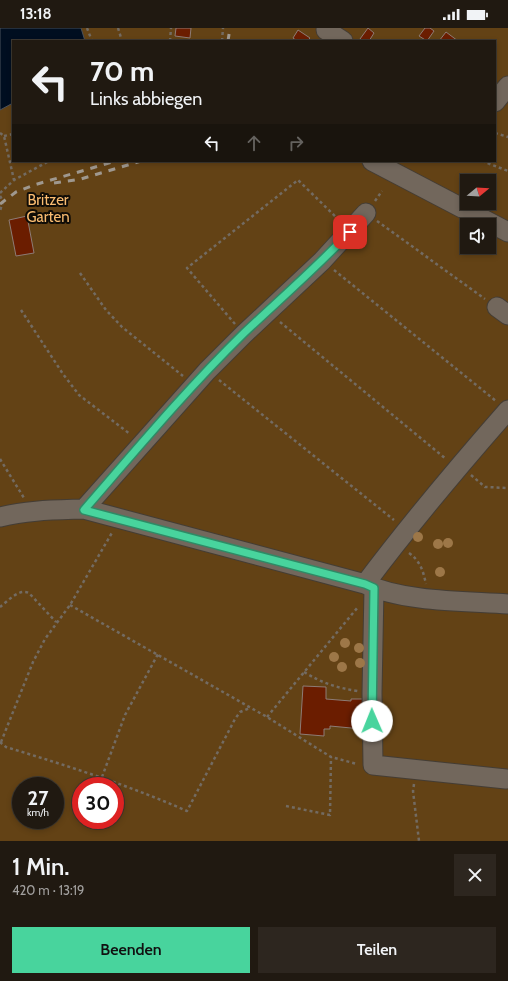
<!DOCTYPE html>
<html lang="de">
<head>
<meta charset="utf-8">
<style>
  body { margin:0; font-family:Cabin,sans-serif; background:#2d261f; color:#f1f3f6; height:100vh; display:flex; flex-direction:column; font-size:15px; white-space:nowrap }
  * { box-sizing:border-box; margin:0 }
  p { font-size:13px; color:#a2a09f }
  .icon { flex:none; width:22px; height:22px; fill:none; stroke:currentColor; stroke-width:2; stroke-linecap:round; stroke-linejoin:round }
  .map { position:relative; height:813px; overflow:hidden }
  .panel { display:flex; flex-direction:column; background:#201911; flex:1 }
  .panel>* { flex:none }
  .hud { position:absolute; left:12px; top:12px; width:484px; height:122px; border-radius:0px; box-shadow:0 2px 6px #0003,0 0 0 1px #3d3831; background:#201911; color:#f1f3f6; overflow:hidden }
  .needle { width:26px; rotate:72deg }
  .tools { position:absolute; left:460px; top:146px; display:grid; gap:8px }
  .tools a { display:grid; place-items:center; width:36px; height:36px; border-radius:0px; background:#201911; box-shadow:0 2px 6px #0003,0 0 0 1px #3d3831; font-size:20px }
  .speed { position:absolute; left:12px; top:749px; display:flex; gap:8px; font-size:20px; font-weight:700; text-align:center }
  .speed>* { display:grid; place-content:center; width:52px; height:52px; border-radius:50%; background:#201911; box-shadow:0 2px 6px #0003,0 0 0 1px #3d3831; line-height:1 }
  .speed small { font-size:10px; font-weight:400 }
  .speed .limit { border:6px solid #d22; background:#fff; color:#111 }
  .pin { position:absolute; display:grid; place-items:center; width:34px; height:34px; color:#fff; margin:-17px; border-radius:8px; box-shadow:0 2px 6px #0006 }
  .me { position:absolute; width:44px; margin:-22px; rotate:359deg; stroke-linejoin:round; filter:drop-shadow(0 0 3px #0008) }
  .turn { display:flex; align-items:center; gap:14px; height:84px; padding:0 12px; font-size:18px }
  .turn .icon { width:52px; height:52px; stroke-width:2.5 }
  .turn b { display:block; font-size:28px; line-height:34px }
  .lanes { display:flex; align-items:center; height:38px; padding:0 12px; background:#0003; justify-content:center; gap:20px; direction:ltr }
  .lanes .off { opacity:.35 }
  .round { display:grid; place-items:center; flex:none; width:42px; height:42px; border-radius:0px; background:#2d261f }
  .head { display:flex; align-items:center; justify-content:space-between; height:68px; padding:0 12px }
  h1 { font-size:24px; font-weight:600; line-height:30px }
  .button { display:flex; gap:8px; margin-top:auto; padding:8px 12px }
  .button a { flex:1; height:46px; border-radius:0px; background:#48d49d; color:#111; font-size:16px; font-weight:600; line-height:46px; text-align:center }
  .button a+a { background:#2d261f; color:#f1f3f6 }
  .status { display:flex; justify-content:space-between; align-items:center; height:28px; padding:0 20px; background:#201911; direction:ltr }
  .status svg { height:11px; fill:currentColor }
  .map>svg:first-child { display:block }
  .green { fill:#634215; fill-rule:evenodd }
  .water { fill:#000e20; stroke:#49515b }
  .building { fill:#6b1d00; stroke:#8d7c76 }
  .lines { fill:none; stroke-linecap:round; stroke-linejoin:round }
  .minor-casing { stroke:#443d35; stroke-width:21 }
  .path { stroke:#736b62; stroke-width:2.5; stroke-dasharray:3 3; stroke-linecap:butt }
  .minor { stroke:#72675c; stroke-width:19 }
  .rail { stroke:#9f988f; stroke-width:3; stroke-dasharray:7 7; stroke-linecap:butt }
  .tree { fill:#9d7748 }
  .route-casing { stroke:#2f8a66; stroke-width:10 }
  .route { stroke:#48d49d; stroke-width:7 }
  .labels { text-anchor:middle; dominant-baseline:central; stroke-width:4; stroke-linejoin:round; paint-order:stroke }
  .park-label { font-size:15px; fill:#fbbd71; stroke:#0f0c07 }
</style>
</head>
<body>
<div class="status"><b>13:18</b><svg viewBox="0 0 49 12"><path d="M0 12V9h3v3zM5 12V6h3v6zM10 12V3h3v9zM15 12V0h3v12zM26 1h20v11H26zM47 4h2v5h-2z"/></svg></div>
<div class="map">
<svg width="508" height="813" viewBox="0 0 508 813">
  <rect width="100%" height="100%" fill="#2a2117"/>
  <!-- green -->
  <path class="green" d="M0 0H508V813H0ZM13 13H495V133H13ZM467 153H489V175H467ZM467 197H489V219H467ZM21 758H55V792H21ZM81 758H115V792H81Z"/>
  <!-- water -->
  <path class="water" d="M0 0H81L85 13H13V75L0 82Z"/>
  <!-- building -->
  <path class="building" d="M176 0H191L190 10 175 8Z
    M368 0 374 5 369 13H363L360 11Z
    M425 0H430L434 3 427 13 419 8Z
    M298 2 310 10 307 13H297L293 10Z
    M446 4 458 13H439Z
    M27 188 34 225 16 228 9 192Z
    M303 658 326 659V671L351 673V671H364L362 701 330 698V701H324V708L300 706Z"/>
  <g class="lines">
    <defs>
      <path id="minor" d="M328 0 326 2 343 13
        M495 74 508 58
        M372 133 508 204
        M497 279 508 287
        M84 481 207 343 244 306 322 233 366 185
        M0 489C27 482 56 482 84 481L365 556C404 574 464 573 508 576
        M365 556C410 496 458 439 508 382
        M374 560 372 665 373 737 506 751"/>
    </defs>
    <!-- minor casing -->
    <use href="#minor" class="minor-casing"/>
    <!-- path -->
    <path class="path" d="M87 0 92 13
      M118 0 122 13
      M170 13 171 0
      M222 13 223 0
      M0 105 4 108 14 152
      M495 105 508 109
      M4 108 13 106
      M482 133 508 143
      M0 165 14 152 49 133
      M0 168 3 173 0 183
      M375 173 382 163
      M377 193 485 271
      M334 242 496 373
      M80 245 106 282 122 299 183 348
      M21 282 63 346 79 367 130 406
      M280 294 446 431
      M235 296 187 240 298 152 339 192
      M219 352 394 492
      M0 431 24 470
      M471 447 485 459 508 460
      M409 525C420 533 423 542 426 556
      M70 577 267 689 331 729 357 736
      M0 579C8 573 19 560 29 565L56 594
      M304 644C322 655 337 660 358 663
      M267 689 358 579
      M0 714 6 719C68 738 128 757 187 783L235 691 240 684 250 680
      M1 714 33 634 45 611 70 577 113 503
      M102 749 125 687 158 626
      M414 756 413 763 419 813
      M286 778 330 787 331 729"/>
    <!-- minor -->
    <use href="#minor" class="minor"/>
    <!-- rail -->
    <path class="rail" d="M228 13 230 0
      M54 155 81 151 141 133
      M0 176 16 164 34 157 116 133"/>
  </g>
  <!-- trees -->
  <g class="tree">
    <circle cx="418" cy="509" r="5"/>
    <circle cx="448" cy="515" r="5"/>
    <circle cx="438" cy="516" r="5"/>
    <circle cx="440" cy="544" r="5"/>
    <circle cx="345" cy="615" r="5"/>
    <circle cx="359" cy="620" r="5"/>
    <circle cx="334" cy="629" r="5"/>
    <circle cx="360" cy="635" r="5"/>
    <circle cx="342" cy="639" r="5"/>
  </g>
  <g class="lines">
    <defs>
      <path id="route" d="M350 204C316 240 279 272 243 306 187 361 136 422 84 482L365 556 374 560 372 693"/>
    </defs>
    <!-- route casing -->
    <use href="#route" class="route-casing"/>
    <!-- route -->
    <use href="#route" class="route"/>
  </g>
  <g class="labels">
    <!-- park labels -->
    <g class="park-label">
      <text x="48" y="172">Britzer<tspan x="48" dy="17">Garten</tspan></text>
    </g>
  </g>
</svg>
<div class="tools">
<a><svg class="needle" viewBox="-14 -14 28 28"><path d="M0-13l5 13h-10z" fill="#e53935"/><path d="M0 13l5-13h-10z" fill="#a2a09f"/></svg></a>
<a><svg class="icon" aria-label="sound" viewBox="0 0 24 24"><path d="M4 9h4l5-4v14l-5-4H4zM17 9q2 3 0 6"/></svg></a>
</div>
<div class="speed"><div>27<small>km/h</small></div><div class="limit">30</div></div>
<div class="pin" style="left:350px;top:204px;background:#d93025"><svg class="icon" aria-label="arrive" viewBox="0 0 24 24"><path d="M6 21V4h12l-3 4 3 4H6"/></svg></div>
<svg class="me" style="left:372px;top:693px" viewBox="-20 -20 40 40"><circle r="19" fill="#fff"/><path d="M0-13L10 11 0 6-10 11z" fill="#48d49d"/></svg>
<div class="hud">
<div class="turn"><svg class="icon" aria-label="left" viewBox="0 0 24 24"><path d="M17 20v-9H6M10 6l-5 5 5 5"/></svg><div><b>70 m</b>Links abbiegen</div></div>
<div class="lanes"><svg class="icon" aria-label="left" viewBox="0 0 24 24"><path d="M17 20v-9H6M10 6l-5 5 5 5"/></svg><svg class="icon off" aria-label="ahead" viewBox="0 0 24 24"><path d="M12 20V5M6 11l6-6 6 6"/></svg><svg class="icon off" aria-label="right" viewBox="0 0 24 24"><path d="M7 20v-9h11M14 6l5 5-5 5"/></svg></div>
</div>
</div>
<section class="panel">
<div class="head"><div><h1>1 Min.</h1><p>420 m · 13:19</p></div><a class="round"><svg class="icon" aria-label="close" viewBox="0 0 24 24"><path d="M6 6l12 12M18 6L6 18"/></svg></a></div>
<div class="button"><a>Beenden</a><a>Teilen</a></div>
</section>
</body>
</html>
